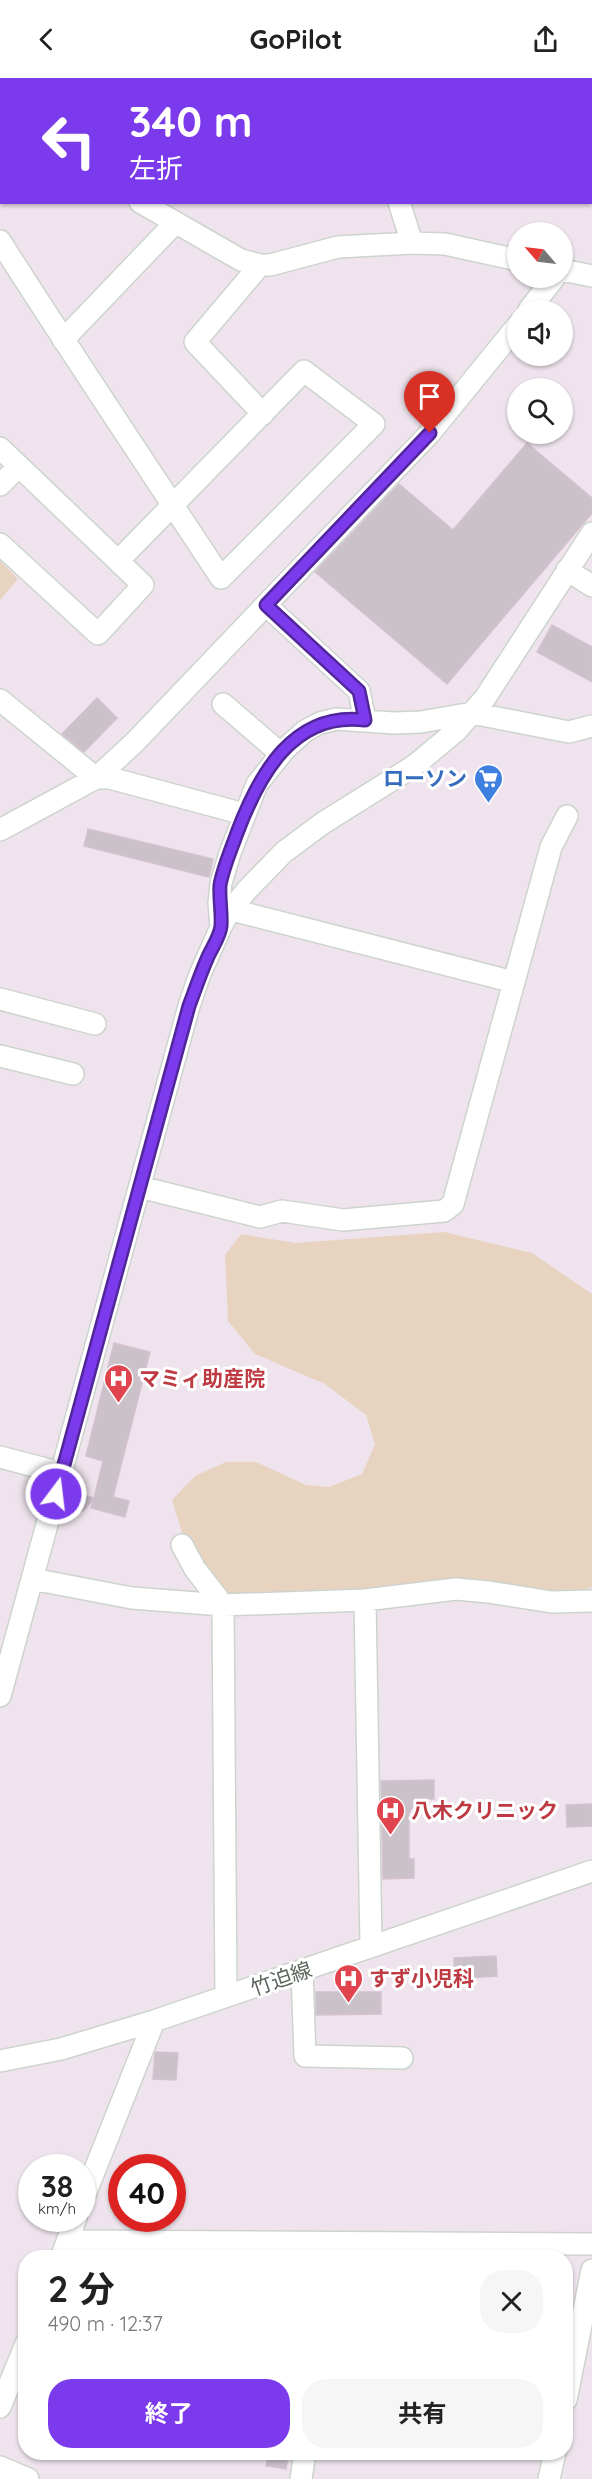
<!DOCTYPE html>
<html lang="ja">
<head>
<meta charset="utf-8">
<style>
  body { margin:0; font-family:Quicksand,"Noto Sans JP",sans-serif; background:#f6f6f6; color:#222; height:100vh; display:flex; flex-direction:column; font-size:22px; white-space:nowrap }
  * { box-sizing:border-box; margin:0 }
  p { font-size:20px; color:#767676 }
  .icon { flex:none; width:33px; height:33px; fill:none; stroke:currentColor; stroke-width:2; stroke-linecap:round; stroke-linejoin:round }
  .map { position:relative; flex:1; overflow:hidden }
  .panel { position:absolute; left:18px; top:2172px; width:555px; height:210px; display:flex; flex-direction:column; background:#fff; border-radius:24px; box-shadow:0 2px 4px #0004 }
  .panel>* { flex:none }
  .hud { position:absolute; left:0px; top:0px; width:592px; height:126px; box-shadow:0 2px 4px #0004; background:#7c3aed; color:#fff; overflow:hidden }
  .needle { width:39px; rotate:298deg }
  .controls { position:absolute; left:507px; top:144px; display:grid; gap:12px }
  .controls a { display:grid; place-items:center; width:66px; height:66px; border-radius:50%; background:#fff; box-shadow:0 2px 4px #0004; font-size:30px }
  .speed { position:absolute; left:18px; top:2076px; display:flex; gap:12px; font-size:30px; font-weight:700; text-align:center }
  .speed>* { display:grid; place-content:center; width:78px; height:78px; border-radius:50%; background:#fff; box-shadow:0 2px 4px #0004; line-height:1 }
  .speed small { font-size:15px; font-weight:400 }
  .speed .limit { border:9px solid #d22; background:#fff; color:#111 }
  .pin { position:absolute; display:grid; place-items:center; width:51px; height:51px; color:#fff; margin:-62px -26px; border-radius:50% 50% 50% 0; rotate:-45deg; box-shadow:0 0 6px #0007 }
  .pin .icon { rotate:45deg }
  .me { position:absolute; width:66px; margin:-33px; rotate:15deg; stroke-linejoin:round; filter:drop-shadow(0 0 4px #0008) }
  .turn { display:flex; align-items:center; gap:21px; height:126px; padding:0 30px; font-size:27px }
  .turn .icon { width:78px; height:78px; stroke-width:2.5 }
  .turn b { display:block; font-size:42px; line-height:51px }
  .round { display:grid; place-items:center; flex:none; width:63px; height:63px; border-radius:24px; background:#f6f6f6 }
  .summary { display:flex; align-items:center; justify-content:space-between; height:102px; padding:0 30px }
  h1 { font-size:36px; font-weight:700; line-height:45px }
  .cta { display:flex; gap:12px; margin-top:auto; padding:12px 30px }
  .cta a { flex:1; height:69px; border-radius:24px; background:#7c3aed; color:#fff; font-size:24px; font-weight:700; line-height:69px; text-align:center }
  .cta a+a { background:#f6f6f6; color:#222 }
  header { display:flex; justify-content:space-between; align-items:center; height:78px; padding:0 30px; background:#fff; font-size:27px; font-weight:700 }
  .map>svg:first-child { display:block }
  .green { fill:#e8d3c0 }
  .building { fill:#cac1c9; stroke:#d4c2d1; stroke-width:1.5 }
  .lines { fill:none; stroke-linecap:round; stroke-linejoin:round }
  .minor-casing { stroke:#cdd4ce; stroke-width:24 }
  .minor { stroke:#fff; stroke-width:21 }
  .route-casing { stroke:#51269a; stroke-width:15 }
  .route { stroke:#7c3aed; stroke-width:10 }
  .labels { text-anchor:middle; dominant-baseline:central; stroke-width:6; stroke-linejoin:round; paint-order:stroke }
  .shop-label { font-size:21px; font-weight:bold; fill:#366cbe; stroke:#fff; text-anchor:end }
  .health-label { font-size:21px; font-weight:bold; fill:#be3a42; stroke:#fff; text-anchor:start }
  .street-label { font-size:21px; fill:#5c665d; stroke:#fff }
</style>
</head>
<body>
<header><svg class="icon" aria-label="back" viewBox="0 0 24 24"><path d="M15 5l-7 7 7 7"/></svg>GoPilot<svg class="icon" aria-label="share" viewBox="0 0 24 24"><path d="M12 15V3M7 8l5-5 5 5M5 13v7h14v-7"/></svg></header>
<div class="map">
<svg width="592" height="2401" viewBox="0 0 592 2401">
  <rect width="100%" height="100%" fill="#efe4ed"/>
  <!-- green -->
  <path class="green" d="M0 483 18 501 0 522Z
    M444 1154 532 1175 592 1216V1509L584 1512 580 1519 231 1523 184 1461 172 1422 195 1398 226 1384H256L306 1407 329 1409 362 1396 375 1366 366 1337 325 1306 255 1276 228 1243 225 1177 241 1156 296 1165Z"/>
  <!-- building -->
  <path class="building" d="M527 365 592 420V435L447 606 315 494 399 406 453 452Z
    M552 547 592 569V604L537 574Z
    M97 620 117 640 84 674 62 656Z
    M88 751 213 781 209 799 84 768Z
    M114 1265 150 1274 113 1419 129 1423 125 1439 91 1430 94 1421 83 1433 72 1431 75 1415 94 1420 103 1383 86 1378Z
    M434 1702V1721H418L409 1735V1781H414V1800L383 1801 381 1703Z
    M592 1726V1748L567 1749 566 1727Z
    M496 1878 497 1898 455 1901 454 1880Z
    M316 1914H381V1936L316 1937Z
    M155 1974 178 1975 176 2002 153 2001Z
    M269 2374H289L286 2391 266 2388Z"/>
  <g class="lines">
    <defs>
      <path id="minor" d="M175 0 176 2
        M346 0 347 2
        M296 2 300 0
        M430 2 431 0
        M0 89 2 88
        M140 124 241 182 260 187H270L338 169 412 165 445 166 518 182
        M399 124 412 165
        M0 163C72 276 147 388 221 500L374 346 304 293 118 483
        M260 187 195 264 263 336
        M562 192 592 198
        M529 232 554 200
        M63 262 175 145
        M0 370 143 507 98 556 0 466
        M0 407 19 388
        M567 492 592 508
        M266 527 359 613 365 642
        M0 622 96 700 134 665 430 355 518 247
        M223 626 281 676
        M0 752 96 700H110L244 736
        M232 832 514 904
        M221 849 219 825 221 805 230 775 257 706 285 671 305 653 320 645 336 641 394 645 421 644 472 635 569 654 592 648
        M0 921 95 946
        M0 978 73 996
        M140 1109 260 1139 282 1133 343 1142 354 1141 444 1133 453 1126 551 769 567 738
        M0 1379 61 1395
        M182 1467 195 1491 223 1527 226 1918
        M32 1501 132 1520 223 1527 365 1522 456 1511 488 1514 552 1524 592 1523
        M365 1522 371 1868
        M0 1618 189 928 200 896 221 849 227 837 247 812 284 774 323 745 414 688 456 653 485 620 592 455
        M302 1892 305 1978 402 1980
        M0 1983 61 1971 154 1943 592 1793
        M82 2124 154 1943
        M67 2163 592 2166
        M61 2180 76 2140
        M566 2322 592 2192
        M0 2329 26 2266
        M0 2389 28 2401
        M301 2401 305 2374
        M549 2401 555 2374"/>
    </defs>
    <!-- minor casing -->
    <use href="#minor" class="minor-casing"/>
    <!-- minor -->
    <use href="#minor" class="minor"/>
  </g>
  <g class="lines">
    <defs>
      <path id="route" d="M56 1416 189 928C195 912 200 897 207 881 211 871 220 859 221 848 222 834 219 821 220 807 223 790 231 772 237 755 259 697 293 633 365 642L359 613 266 527 430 355"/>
    </defs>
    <!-- route casing -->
    <use href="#route" class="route-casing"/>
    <!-- route -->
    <use href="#route" class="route"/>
  </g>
  <!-- icons -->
  <defs>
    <symbol id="supermarket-pin" viewBox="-11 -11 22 30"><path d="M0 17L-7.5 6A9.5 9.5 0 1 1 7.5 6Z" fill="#3f7fe0" stroke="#fff"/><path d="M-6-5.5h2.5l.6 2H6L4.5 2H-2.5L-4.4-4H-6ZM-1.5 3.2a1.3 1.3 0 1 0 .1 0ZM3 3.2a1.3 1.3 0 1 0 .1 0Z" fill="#fff"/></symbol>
    <symbol id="hospital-pin" viewBox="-11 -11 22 30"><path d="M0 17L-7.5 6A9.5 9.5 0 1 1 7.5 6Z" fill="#e0444e" stroke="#fff"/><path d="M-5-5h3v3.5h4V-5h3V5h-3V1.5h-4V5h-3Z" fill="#fff"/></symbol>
  </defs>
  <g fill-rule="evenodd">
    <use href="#supermarket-pin" x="472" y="684" width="33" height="45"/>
    <use href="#hospital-pin" x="102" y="1284" width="33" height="45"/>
    <use href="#hospital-pin" x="374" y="1716" width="33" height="45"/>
    <use href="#hospital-pin" x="332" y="1884" width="33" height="45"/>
  </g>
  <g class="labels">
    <!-- shop labels -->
    <g class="shop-label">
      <text x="467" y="700">ローソン</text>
    </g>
    <!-- health labels -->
    <g class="health-label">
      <text x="139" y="1300">マミィ助産院</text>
      <text x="411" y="1732">八木クリニック</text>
      <text x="369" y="1900">すず小児科</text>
    </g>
    <!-- street labels -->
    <g class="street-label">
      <text transform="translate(281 1900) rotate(-19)">竹迫線</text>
    </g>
  </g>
</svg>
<div class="controls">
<a><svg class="needle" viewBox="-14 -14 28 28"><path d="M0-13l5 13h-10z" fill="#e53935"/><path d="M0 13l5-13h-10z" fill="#767676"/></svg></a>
<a><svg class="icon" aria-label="sound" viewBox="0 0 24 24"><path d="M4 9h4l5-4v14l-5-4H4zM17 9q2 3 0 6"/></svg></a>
<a><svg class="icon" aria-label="search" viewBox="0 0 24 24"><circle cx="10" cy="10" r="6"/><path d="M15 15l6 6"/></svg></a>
</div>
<div class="speed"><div>38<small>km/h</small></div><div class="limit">40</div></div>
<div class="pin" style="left:430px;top:355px;background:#d93025"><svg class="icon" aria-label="arrive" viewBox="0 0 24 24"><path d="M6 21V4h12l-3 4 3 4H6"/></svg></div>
<svg class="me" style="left:56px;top:1416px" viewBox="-20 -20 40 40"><circle r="17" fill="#7c3aed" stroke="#fff" stroke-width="3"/><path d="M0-11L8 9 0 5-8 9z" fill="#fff"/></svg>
<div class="hud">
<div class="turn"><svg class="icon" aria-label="left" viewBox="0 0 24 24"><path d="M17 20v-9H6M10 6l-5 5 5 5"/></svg><div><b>340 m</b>左折</div></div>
</div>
<section class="panel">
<div class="summary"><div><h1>2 分</h1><p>490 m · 12:37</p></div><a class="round"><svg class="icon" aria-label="close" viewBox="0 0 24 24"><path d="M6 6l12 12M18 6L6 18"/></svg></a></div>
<div class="cta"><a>終了</a><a>共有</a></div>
</section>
</div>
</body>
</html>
